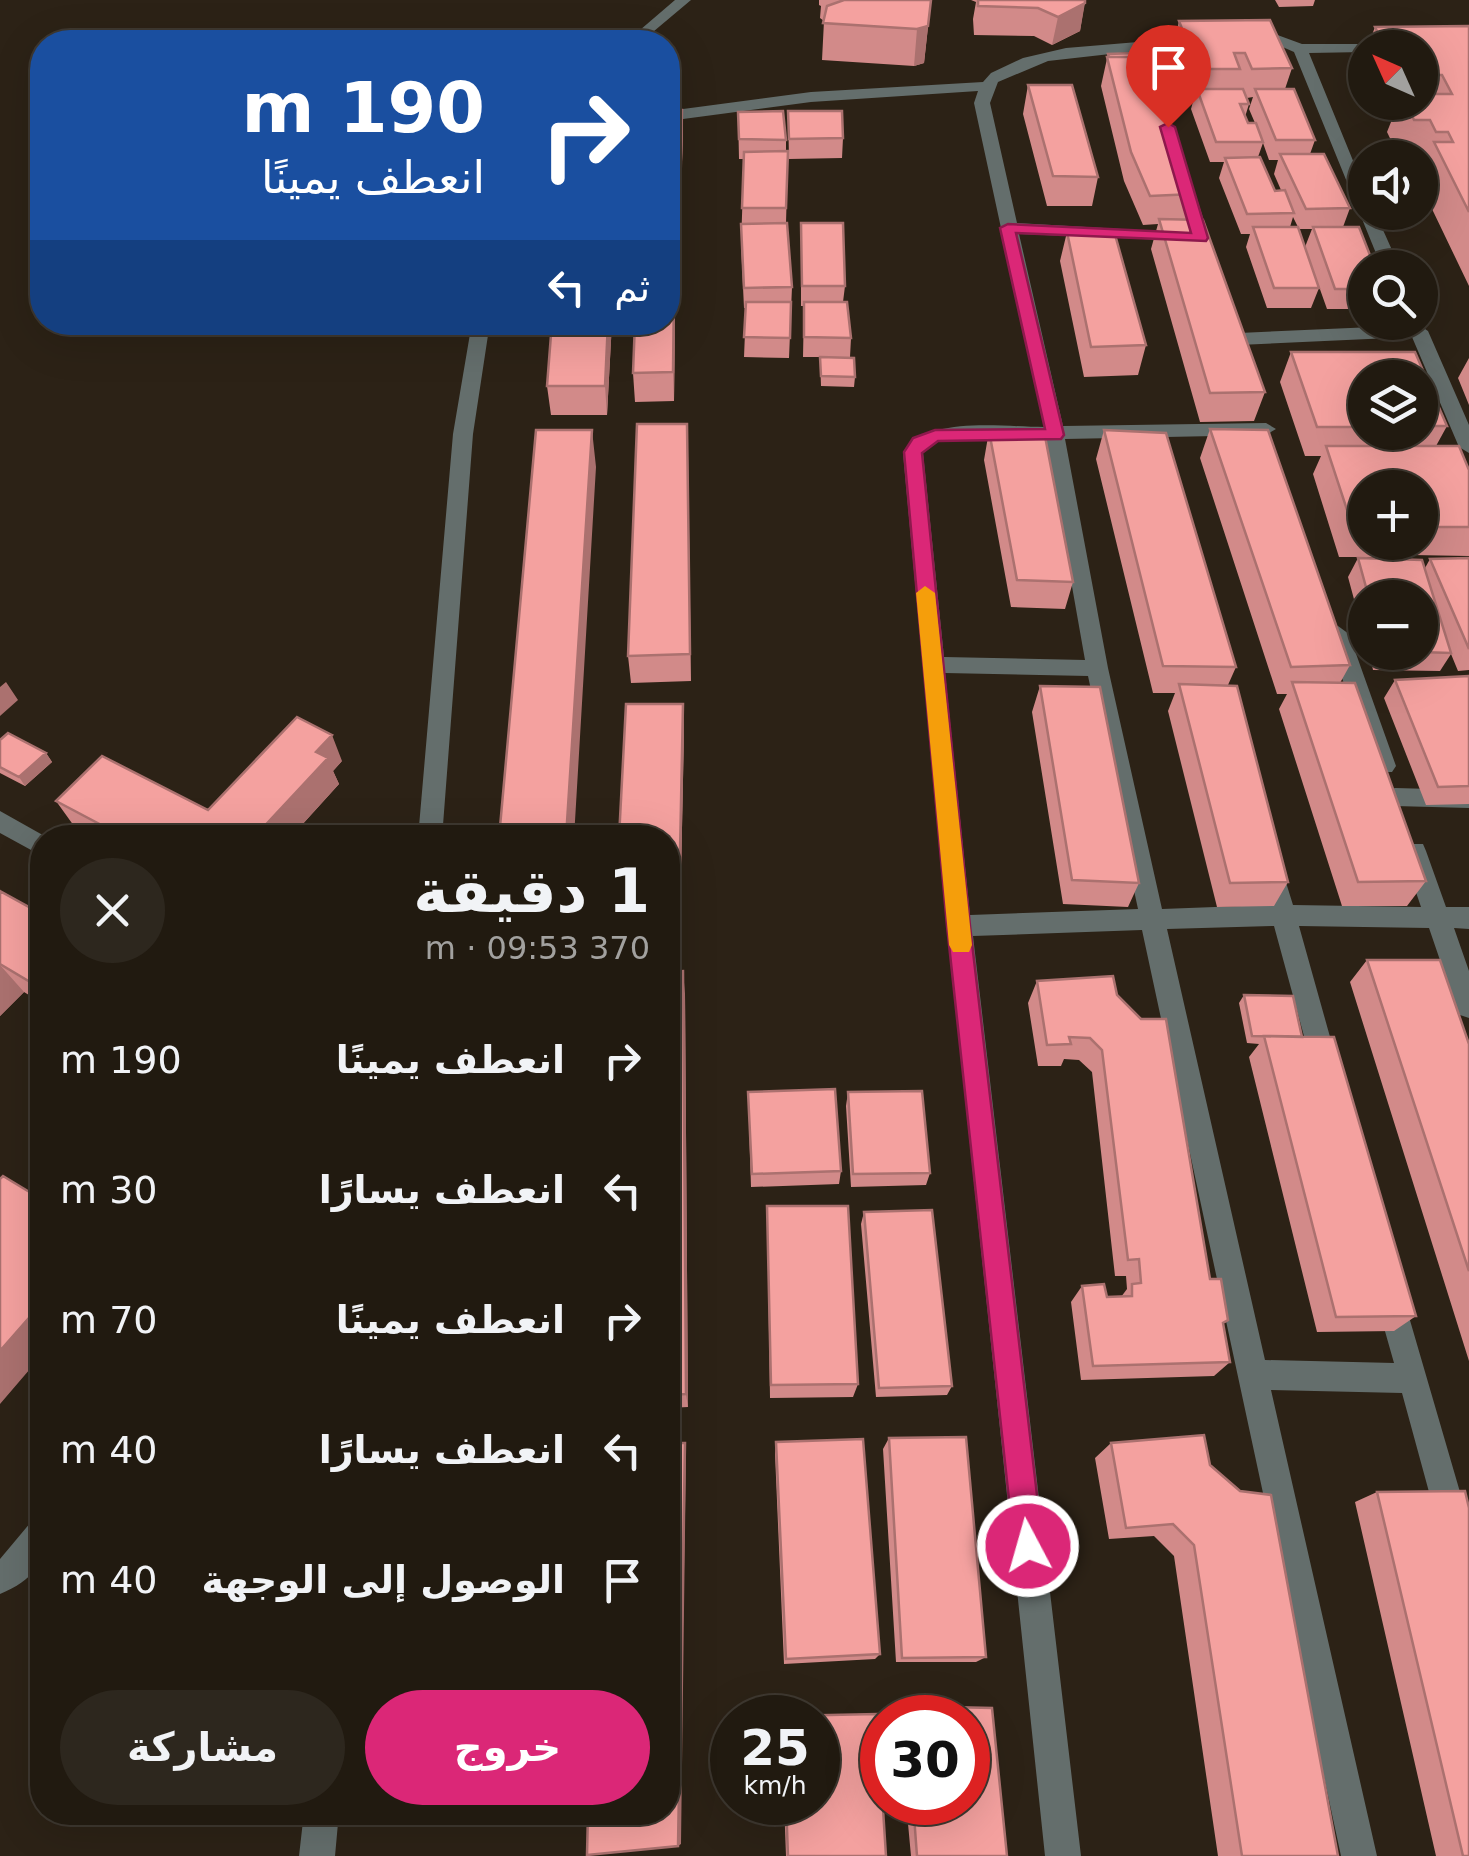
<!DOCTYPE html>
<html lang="ar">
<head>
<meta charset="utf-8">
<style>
  body { margin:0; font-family:"DejaVu Sans",Cairo,sans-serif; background:#2d271e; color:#f1f3f6; direction:rtl; height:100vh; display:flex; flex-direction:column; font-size:38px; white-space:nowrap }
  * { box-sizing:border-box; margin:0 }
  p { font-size:32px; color:#a2a19f }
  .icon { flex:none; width:55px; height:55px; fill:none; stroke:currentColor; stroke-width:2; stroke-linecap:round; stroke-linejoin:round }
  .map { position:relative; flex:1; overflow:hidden; direction:ltr }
  .panel { position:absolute; left:30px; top:825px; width:650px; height:1000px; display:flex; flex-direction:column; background:#211a10; border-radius:40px; box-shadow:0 10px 40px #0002,0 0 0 2px #3e3830; direction:rtl }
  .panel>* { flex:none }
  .guide { position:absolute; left:30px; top:30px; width:650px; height:305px; border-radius:40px; box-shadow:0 10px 40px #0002,0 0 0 2px #3e3830; direction:rtl; background:#1a4fa0; color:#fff; overflow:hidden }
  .needle { width:65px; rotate:315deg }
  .tools { position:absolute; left:1348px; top:30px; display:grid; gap:20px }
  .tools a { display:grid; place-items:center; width:90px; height:90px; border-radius:50%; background:#211a10; box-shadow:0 10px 40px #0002,0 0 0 2px #3e3830; font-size:50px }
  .speed { position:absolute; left:710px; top:1695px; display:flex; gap:20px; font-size:50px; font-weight:700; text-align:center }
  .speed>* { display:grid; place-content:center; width:130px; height:130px; border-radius:50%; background:#211a10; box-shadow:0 10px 40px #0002,0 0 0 2px #3e3830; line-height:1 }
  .speed small { font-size:25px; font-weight:400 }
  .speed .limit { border:15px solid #d22; background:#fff; color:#111 }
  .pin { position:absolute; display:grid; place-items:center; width:85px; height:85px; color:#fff; margin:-102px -42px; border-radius:50% 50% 50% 0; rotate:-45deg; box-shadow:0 0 10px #0007 }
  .pin .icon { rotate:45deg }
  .me { position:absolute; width:110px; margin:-55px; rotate:354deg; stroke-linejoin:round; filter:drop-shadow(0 0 8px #0008) }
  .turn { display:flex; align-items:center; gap:35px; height:210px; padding:0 30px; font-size:45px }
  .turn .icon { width:130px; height:130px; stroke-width:2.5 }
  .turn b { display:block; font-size:70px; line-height:85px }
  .then { display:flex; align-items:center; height:95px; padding:0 30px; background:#0003; gap:20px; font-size:38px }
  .round { display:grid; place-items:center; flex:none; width:105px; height:105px; border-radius:52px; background:#2d271e }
  .summary { display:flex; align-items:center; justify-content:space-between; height:170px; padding:0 30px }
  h1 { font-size:60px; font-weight:700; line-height:75px }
  .primary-button { display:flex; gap:20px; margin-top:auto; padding:20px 30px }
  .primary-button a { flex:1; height:115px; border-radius:60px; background:#db2777; color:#fff; font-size:40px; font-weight:700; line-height:115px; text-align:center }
  .primary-button a+a { background:#2d271e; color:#f1f3f6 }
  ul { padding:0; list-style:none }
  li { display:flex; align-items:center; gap:30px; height:130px; padding:0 30px }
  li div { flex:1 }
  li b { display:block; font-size:38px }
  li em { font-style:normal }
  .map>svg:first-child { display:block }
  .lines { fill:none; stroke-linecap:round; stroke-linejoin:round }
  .minor { fill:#646e6c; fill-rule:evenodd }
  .wall { fill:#d28a89; fill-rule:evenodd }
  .shaded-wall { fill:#ab716f }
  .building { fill:#f4a19f; stroke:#ab716f; stroke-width:2.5 }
  .route { fill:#db2777; stroke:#8e194d; stroke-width:2.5 }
  .slow { fill:#f59e0b }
</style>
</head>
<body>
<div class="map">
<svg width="1469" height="1856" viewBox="0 0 1469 1856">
  <rect width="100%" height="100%" fill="#2c2216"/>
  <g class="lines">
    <!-- minor -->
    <path class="minor" d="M675 0H691L641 42H626Z
      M1157 29H1206L1213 33 1206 37H1161L1150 47 1156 60 1148 65 1143 63 1137 51 1048 61 998 82 990 103 1017 223 1191 233 1172 171 1180 166 1188 171 1214 252 1199 256 1193 241 1019 234 1063 426 1266 423 1276 429 1266 435 1065 439 1108 668 1162 909 1268 905 1258 867 1261 860H1279L1293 905 1421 907 1402 851 1405 844H1423L1426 851 1446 907H1469V929L1454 928 1469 971V1018L1460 1015 1456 1007 1429 928 1299 926 1339 1069 1335 1077 1326 1081 1317 1077 1313 1069 1274 926 1167 929 1265 1360 1394 1363 1375 1296 1380 1286 1390 1282 1400 1286 1469 1523V1596L1458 1591 1453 1580 1402 1393 1271 1390 1377 1856H1341L1142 930 973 936 1081 1856H1045L947 926 903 453C926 415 1003 427 1044 427L974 103 978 91 811 102 668 121V111L811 92 983 82 991 73 1023 58 1066 48 1138 42ZM1046 439 1085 660 944 657 923 453 938 441ZM945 673 1088 676 1138 909 970 915Z
      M1246 31 1272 33 1302 44H1365L1372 48H1365V52L1309 53 1365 190V212H1375L1400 268H1382L1294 52 1269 41 1241 38V32Z
      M472 322H490L473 434 442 838H418L453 434Z
      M1419 325 1428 331 1469 425V453L1459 447 1412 337 1239 345 1230 339 1239 333Z
      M1338 626 1349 634 1396 766 1392 772H1376L1372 766 1327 634Z
      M1395 788 1469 790V808L1395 806 1387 804 1383 797 1387 790Z
      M0 811 48 838H42V856L0 833Z
      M42 1517C45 1558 41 1577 0 1594V1559L31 1522Z
      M304 1812H339L335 1856H299Z"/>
  </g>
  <!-- wall -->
  <path class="wall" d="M819 0H931L924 63 914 66 822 60 824 21 820 18 821 6 819 5Z
    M971 0H1085L1080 31 1052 45 1034 36 974 35 973 19 976 2Z
    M1275 0H1315L1313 6 1279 7Z
    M1179 21 1292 68 1285 89 1315 140 1310 154 1350 208 1343 227 1365 268V309H1327L1305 247 1312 229H1299L1293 217 1290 227 1319 288 1311 308H1267L1246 247 1250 234H1241L1219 178 1224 162H1210L1191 109 1194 98H1190L1172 50ZM1253 97 1249 109 1255 123H1248L1245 117 1249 104 1247 98ZM1263 143 1269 160H1278L1274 174 1281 190 1275 191 1258 157Z
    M1469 26V286L1420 184V176L1423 169H1420V158L1399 157 1387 132 1395 112H1384L1380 102H1420V48H1367L1375 27Z
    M1108 54 1193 194 1186 220 1265 392 1254 421 1200 422 1151 249 1158 224 1143 225 1124 181 1101 86Z
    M1028 85 1098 177 1092 206H1047L1023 114Z
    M668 110 683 130 680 225H676L674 401 635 402 633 373 668 322Z
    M788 111 843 138 842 158 789 159Z
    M738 112 786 140V151H788L786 223 792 287 789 358 744 357 746 308H744L741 244 744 159H739Z
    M801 223 845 286 843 302 851 338 850 357 855 377 854 387 821 386 820 357H803L804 306H801Z
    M1067 232 1146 345 1138 375 1084 377 1060 261Z
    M612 322 607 415H551L547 386Z
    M1291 352H1415L1447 426 1436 446H1459L1469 470V556L1412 555 1408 542H1420V488H1365V542H1400L1393 557H1339L1313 474 1321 456H1305L1280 382ZM1365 378H1420V432H1365Z
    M1469 358V405L1458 378Z
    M1210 429 1350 665 1340 683 1426 881 1407 906H1342L1279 709 1287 694H1277L1200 458Z
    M1104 430 1236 667 1228 685 1288 882 1274 906 1217 907 1168 711 1175 693H1153L1096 459Z
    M989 431 1073 582 1065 609 1011 607 984 460Z
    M688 453 691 681 631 683 628 656Z
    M1358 558 1425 568 1430 559 1469 558V670L1458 671 1451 654 1440 671 1373 670 1369 652H1420V598H1365V640L1348 577Z
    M1469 676V804L1426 805 1384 698 1395 680Z
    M1040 686 1139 883 1128 907 1063 904 1032 712Z
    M683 704 684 731 680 925 668 926V838Z
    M0 740 46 753 52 762 25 786 0 773Z
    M342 761 333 771 339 784 290 838H95L74 826 56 801 208 810Z
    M0 891 40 913 42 910V1003L24 992 0 1016Z
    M1367 960 1469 1044V1361L1350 982Z
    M668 972 685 994 688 1407 668 1408Z
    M1037 981 1117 995 1210 1279 1223 1325 1230 1362 1214 1376 1081 1380 1071 1302 1082 1286 1107 1297H1121L1127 1289 1126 1276H1115L1092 1072 1079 1060 1064 1059 1061 1066H1038L1028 1003Z
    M1244 995 1302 1037 1416 1316 1394 1331 1317 1332 1249 1057 1259 1044 1247 1043 1239 1003Z
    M748 1092 841 1171 839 1184 751 1187Z
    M848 1092 930 1173 926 1185 851 1187 846 1106Z
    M767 1206 858 1384 853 1397 770 1398Z
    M864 1212 952 1386 947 1395 876 1397 861 1224Z
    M889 1438 986 1657 976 1662H896L883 1449Z
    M776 1442 880 1654 875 1659 784 1664 775 1454Z
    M1111 1443 1210 1465 1338 1856H1218L1174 1556 1154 1536 1109 1539 1095 1458Z
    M1377 1492 1469 1856H1436L1355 1502Z
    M904 1706 992 1708 1007 1856H911L906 1802H968V1718H899L898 1709Z
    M784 1802H818L886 1856H786Z"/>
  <!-- shaded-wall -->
  <path class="shaded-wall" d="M931 0 924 63 914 66 917 29Z
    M1085 3 1080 31 1052 45 1058 17Z
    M682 110 683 130 680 225V205Z
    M675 210 676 240 674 401 673 372Z
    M608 322H612L607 415 605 386Z
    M592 430 596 467 574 838H566Z
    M6 682 18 700 0 716V687Z
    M683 704 684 731 680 925 679 901Z
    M332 735 342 761 333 771 339 784 290 838H241Z
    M46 753 52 762 25 786 19 777Z
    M0 965 24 992 0 1016Z
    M683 971 685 994 688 1407 686 1394Z
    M42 1303V1355L0 1404V1351Z
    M685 1443 686 1455 681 1844 678 1846Z"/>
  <!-- building -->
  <path class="building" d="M844 0H931L928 26 917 29 823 23 827 6Z
    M978 0H1085V3L1058 17 1038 8 978 6Z
    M1270 20 1292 68 1252 69 1245 53H1234L1240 69H1198L1179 21Z
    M1469 26V212L1434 142H1453L1448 132H1436L1430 120H1414L1406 102H1420V94H1452L1442 75H1420V48H1385L1375 27Z
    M1137 53 1138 57H1109L1108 54Z
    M1107 57H1147L1193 194 1150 196 1131 152Z
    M1028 85H1072L1098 177 1053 176Z
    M1197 89H1243L1249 104H1240L1248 123H1256L1263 142H1216Z
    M1255 89H1294L1315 140H1276Z
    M668 110H682L680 205H668Z
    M783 111 786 140 739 139 738 112Z
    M788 111H842L843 138 789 139Z
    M788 151 786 208H742L744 152Z
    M1280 154H1324L1350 208 1306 209Z
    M1260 157 1275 191 1285 190 1294 213 1247 214 1225 158Z
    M668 210H675L673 372 633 373 635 322H668Z
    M1159 219 1203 220 1265 392 1210 393Z
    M787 223 792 287 744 288 741 224Z
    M801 223H843L845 286H802Z
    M1253 227H1298L1319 288H1274Z
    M1313 227H1359L1375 268H1365V289H1335Z
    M1114 231 1146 345 1091 347 1067 232Z
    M746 302H791L790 338 744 337Z
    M804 302H847L851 338 804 337Z
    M552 322H608L605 386H547Z
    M1291 352H1415L1447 426H1420V378H1365V427H1317Z
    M820 357 854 358 855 377 821 376Z
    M637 424H687L690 654 628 656Z
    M1210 429 1268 430 1350 665 1291 667Z
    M536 430H592L566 838H499Z
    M1104 430 1166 433 1236 667 1163 666Z
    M989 431H1044L1073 582 1017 580Z
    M1326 446H1459L1469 470V527H1428L1420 506V488H1365V528H1353Z
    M1358 558 1422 560 1451 653 1420 652V598H1369Z
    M1469 558V649L1430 559Z
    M1469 676V786L1438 787 1395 680Z
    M1292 682 1355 683 1426 881 1358 882Z
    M1179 684 1237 686 1288 882 1230 883Z
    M1040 686 1100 687 1139 883 1072 880Z
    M626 704H683L679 901 668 902V838H619Z
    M297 717 332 735 316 752 328 758 257 834 241 838H126L56 801 102 756 208 810Z
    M8 733 46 753 19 777 0 767V740Z
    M0 891 40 913 42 910V989L0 964Z
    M1367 960H1440L1469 1044V1271Z
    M683 971 686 1394 668 1395V972Z
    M1113 976 1117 995 1141 1019H1166L1210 1279H1221L1228 1320 1223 1323 1230 1362 1093 1366 1082 1286 1104 1284 1107 1297 1132 1296V1284L1141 1283 1139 1259 1128 1260 1102 1050 1090 1038 1069 1037 1071 1044 1047 1045 1037 981Z
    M1244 995 1293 996 1302 1037 1252 1036Z
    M1264 1036 1334 1037 1416 1316 1336 1317Z
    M835 1089 841 1171 752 1174 748 1092Z
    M922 1091 930 1173 853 1174 848 1092Z
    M3 1176 36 1196 42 1189V1303L0 1351V1179Z
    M767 1206H848L858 1384 771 1385Z
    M932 1210 952 1386 879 1388 864 1212Z
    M1204 1435 1210 1465 1240 1491 1271 1495 1338 1856H1242L1194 1545 1173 1524 1126 1528 1111 1443Z
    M966 1437 986 1657 902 1658 889 1438Z
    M863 1439 880 1654 786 1659 776 1442Z
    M668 1443H685L678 1846 587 1855 588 1812H668Z
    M1465 1491 1469 1508V1856H1463L1377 1492Z
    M904 1706 992 1708 1007 1856H917L913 1802H968V1718H905Z
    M877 1714 886 1856H788L786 1802H818V1718H783V1716Z"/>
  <!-- route -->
  <path class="route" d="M1168 123 1175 127 1208 238 1206 241 1016 233 1064 435 1061 439 938 441 922 453 970 926 1043 1546 1039 1556 1028 1560 1018 1556 1014 1546 947 926 904 452 913 438 935 430 1045 429 1000 228 1008 224 1191 233 1160 127Z"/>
  <!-- slow -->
  <path class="slow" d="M925 586 935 593 972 945 969 952H953L949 945 916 593Z"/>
</svg>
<div class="tools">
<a><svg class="needle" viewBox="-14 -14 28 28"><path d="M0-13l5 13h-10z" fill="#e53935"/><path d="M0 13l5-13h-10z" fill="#a2a19f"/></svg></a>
<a><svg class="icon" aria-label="sound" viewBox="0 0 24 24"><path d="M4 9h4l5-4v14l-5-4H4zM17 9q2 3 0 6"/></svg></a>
<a><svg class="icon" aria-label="search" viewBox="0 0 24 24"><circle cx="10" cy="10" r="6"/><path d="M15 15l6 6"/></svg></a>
<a><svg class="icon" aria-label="layers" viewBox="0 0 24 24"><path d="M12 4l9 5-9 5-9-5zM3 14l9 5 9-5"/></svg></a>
<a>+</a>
<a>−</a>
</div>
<div class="speed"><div>25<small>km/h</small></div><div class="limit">30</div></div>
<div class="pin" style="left:1168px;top:127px;background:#d93025"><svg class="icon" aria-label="arrive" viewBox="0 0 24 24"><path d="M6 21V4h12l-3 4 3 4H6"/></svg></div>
<svg class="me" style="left:1028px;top:1546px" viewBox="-20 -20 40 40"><circle r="17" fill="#db2777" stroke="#fff" stroke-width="3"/><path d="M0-11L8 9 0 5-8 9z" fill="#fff"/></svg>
<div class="guide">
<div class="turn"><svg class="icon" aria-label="right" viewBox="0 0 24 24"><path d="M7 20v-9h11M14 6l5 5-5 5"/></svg><div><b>190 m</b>انعطف يمينًا</div></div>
<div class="then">ثم<svg class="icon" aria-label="left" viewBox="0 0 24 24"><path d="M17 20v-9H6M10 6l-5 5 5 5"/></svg></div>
</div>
<section class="panel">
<div class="summary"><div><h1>1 دقيقة</h1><p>370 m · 09:53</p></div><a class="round"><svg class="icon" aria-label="close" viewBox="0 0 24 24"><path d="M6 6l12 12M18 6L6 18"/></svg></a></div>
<ul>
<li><svg class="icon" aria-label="right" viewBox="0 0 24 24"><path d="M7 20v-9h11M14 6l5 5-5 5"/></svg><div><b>انعطف يمينًا</b></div><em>190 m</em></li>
<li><svg class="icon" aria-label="left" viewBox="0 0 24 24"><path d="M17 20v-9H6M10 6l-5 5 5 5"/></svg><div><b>انعطف يسارًا</b></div><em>30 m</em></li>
<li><svg class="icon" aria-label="right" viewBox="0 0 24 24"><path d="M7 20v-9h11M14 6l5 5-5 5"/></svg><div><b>انعطف يمينًا</b></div><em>70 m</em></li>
<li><svg class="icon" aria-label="left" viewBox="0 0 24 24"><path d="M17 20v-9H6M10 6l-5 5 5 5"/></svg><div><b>انعطف يسارًا</b></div><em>40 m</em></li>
<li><svg class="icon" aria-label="arrive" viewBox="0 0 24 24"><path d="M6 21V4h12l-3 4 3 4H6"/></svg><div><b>الوصول إلى الوجهة</b></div><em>40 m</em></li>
</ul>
<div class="primary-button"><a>خروج</a><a>مشاركة</a></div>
</section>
</div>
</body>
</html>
